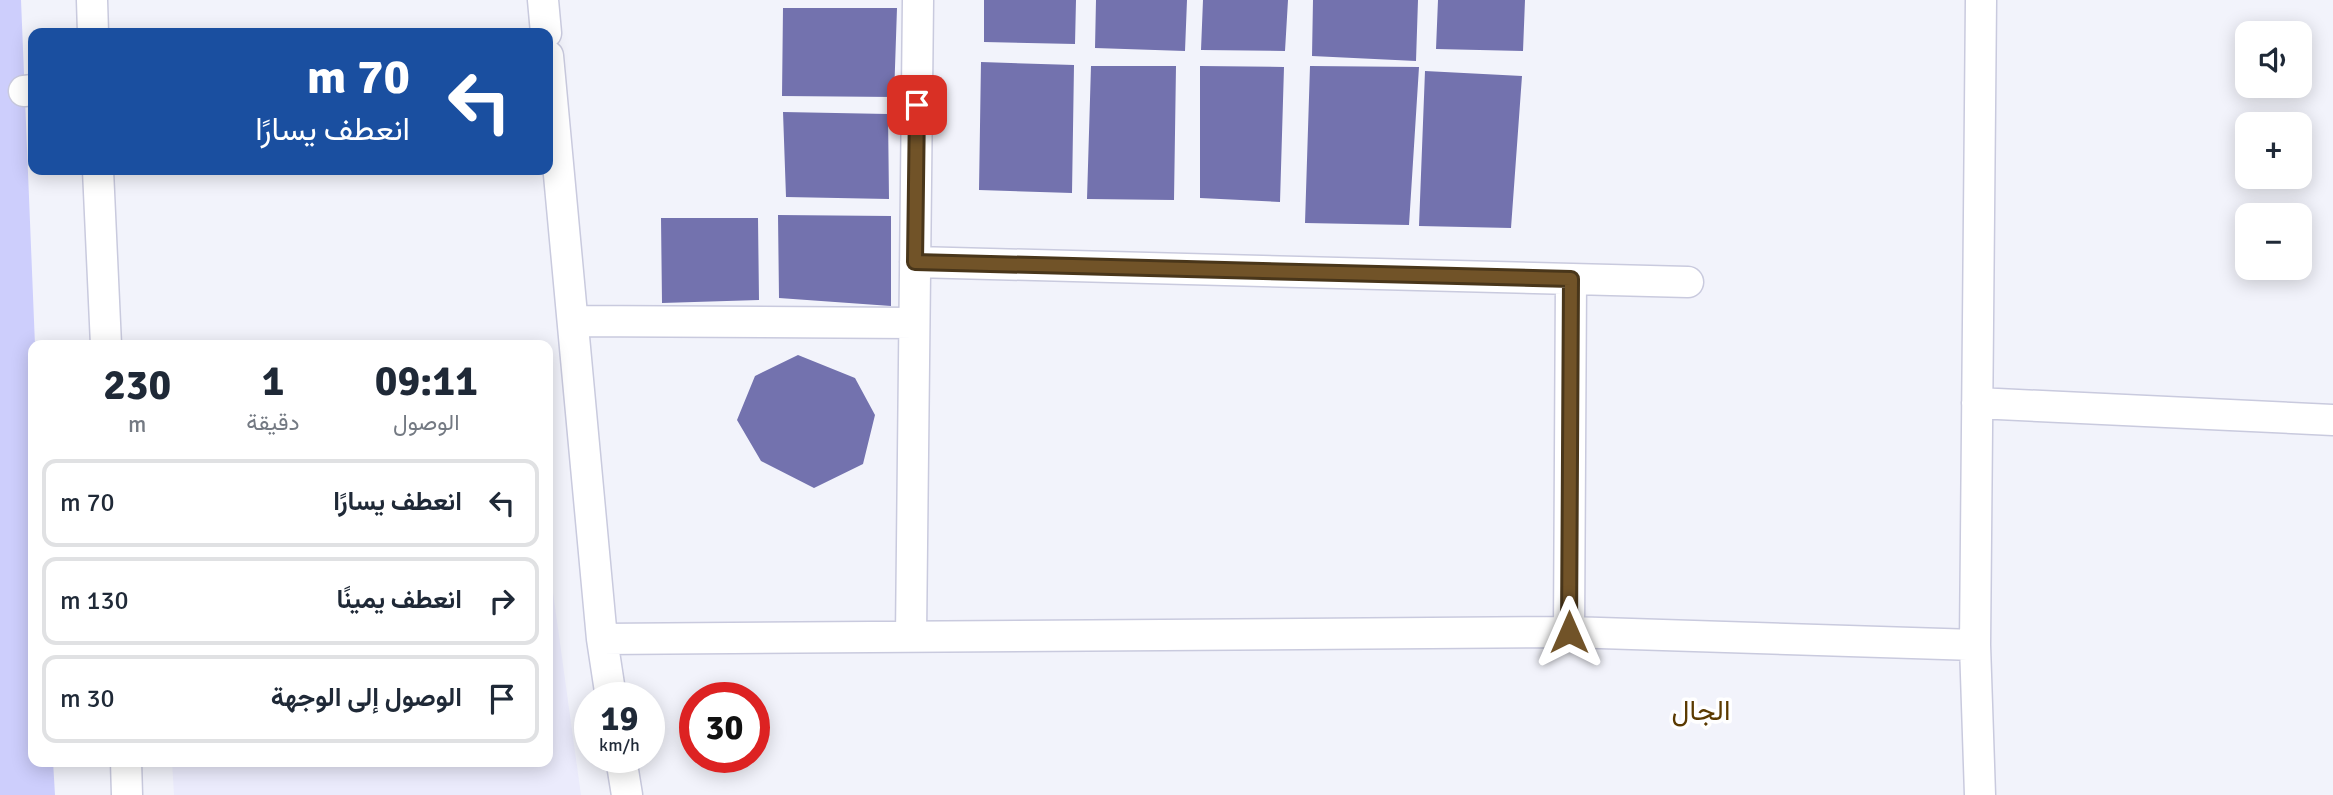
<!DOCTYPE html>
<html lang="ar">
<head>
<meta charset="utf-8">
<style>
  body { margin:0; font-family:Signika,Vazirmatn,sans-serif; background:#f6f6f7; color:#1f2937; direction:rtl; height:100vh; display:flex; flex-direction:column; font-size:26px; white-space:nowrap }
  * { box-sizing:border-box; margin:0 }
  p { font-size:23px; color:#747a83 }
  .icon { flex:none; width:38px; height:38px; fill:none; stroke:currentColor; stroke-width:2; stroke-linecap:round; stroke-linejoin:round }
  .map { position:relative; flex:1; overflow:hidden; direction:ltr }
  .side { position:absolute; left:28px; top:340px; width:525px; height:427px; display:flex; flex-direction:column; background:#fff; border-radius:14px; box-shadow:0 4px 18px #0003; direction:rtl }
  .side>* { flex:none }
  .hud { position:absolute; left:28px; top:28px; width:525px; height:147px; border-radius:14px; box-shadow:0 4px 18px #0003; direction:rtl; background:#1a4fa0; color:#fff; overflow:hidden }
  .controls { position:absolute; left:2235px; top:21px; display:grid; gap:14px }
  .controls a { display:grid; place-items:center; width:77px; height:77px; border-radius:14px; background:#fff; box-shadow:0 4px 18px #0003; font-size:35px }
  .speed { position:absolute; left:574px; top:682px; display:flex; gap:14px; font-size:35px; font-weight:700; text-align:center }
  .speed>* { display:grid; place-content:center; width:91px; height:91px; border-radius:50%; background:#fff; box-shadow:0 4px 18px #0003; line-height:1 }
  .speed small { font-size:18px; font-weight:400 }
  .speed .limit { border:10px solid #d22; background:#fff; color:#111 }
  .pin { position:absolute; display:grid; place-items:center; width:60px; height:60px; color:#fff; margin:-30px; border-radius:14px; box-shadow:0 4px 10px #0006 }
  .me { position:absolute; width:77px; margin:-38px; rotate:0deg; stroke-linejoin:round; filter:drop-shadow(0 0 5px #0008) }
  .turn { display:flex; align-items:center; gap:24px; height:147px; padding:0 28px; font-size:32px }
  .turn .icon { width:91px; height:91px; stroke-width:2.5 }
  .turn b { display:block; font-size:49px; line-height:60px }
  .eta { display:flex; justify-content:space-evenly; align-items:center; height:119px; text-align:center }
  .eta b { font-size:42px; font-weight:700; line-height:49px }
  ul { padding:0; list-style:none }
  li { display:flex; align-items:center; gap:21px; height:88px; margin:0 14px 10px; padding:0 14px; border:4px solid #e0e1e3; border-radius:14px }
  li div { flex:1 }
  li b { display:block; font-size:26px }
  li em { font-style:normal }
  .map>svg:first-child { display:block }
  .built { fill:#ebebfc }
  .green { fill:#cdcefc }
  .building { fill:#7372ae }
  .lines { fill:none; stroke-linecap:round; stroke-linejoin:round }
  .minor-casing { stroke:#c9cade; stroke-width:33 }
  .minor { stroke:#fff; stroke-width:30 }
  .route-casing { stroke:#49361a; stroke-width:18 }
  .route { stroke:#715328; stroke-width:12 }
  .labels { text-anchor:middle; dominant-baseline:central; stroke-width:7; stroke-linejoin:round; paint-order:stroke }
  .neighbourhood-label { font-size:28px; fill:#5b3a00; stroke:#fff }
</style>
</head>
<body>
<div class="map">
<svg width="2333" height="795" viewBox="0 0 2333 795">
  <rect width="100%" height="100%" fill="#f2f3fb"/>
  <!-- built -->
  <path class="built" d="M548 556 581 795H174L172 761H548Z"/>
  <!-- green -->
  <path class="green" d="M0 0H21L35 345H33V761H53L55 795H0Z"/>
  <!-- building -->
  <path class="building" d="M984 0H1076L1075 44 984 42Z
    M1096 0H1187L1185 51 1095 48Z
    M1203 0H1288L1285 51 1201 50Z
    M1313 0H1418L1416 61 1312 56Z
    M1438 0H1525L1523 51 1436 49Z
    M783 8H897L894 97 782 96Z
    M981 62 1074 65 1072 193 979 190Z
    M1091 66H1176L1174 200 1087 199Z
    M1200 66 1284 67 1280 202 1200 198Z
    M1310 66 1419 67 1409 225 1305 223Z
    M1425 71 1522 76 1511 228 1419 226Z
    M783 112 888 114 889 199 786 197Z
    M778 215 891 216V306L779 298Z
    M661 218H758L759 300 662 303Z
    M798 355 855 378 875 415 863 464 814 488 761 461 737 420 755 376Z"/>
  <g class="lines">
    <defs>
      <path id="minor" d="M92 0 93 33
        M543 0 546 33
        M548 56 602 639 611 698
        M24 91 33 90
        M98 170 106 345
        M915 262 1688 282
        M573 321 914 323
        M1977 403 2333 420
        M1569 632 1571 279
        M911 636 918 0
        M602 639 1569 632 1975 645
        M621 758 627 795
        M126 761 127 795
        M1980 795 1975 645 1981 0"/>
    </defs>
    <!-- minor casing -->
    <use href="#minor" class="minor-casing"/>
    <!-- minor -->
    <use href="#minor" class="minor"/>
  </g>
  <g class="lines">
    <defs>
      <path id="route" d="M917 105 915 262 1571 279 1569 632"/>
    </defs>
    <!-- route casing -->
    <use href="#route" class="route-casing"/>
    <!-- route -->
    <use href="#route" class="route"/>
  </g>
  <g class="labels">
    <!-- neighbourhood labels -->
    <g class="neighbourhood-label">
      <text x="1701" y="711">الجال</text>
    </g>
  </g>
</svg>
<div class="controls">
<a><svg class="icon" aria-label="sound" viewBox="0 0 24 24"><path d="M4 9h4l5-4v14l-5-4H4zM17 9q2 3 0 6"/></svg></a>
<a>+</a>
<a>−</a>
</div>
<div class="speed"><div>19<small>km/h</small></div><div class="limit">30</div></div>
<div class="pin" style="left:917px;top:105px;background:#d93025"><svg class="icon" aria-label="arrive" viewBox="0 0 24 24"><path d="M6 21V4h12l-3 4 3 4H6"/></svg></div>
<svg class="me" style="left:1569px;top:632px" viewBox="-20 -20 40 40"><path d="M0-17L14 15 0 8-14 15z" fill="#715328" stroke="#fff" stroke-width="4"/></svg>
<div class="hud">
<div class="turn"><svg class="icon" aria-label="left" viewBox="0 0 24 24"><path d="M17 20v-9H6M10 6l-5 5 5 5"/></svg><div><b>70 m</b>انعطف يسارًا</div></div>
</div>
<section class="side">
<div class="eta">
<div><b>09:11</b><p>الوصول</p></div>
<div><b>1</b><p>دقيقة</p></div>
<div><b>230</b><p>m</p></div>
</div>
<ul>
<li><svg class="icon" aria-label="left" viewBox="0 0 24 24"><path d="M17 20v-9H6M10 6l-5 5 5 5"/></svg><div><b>انعطف يسارًا</b></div><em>70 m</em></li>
<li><svg class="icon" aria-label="right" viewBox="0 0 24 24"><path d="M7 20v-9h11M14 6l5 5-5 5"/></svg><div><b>انعطف يمينًا</b></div><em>130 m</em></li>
<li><svg class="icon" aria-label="arrive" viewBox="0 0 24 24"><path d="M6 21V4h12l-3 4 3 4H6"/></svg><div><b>الوصول إلى الوجهة</b></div><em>30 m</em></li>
</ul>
</section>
</div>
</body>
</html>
